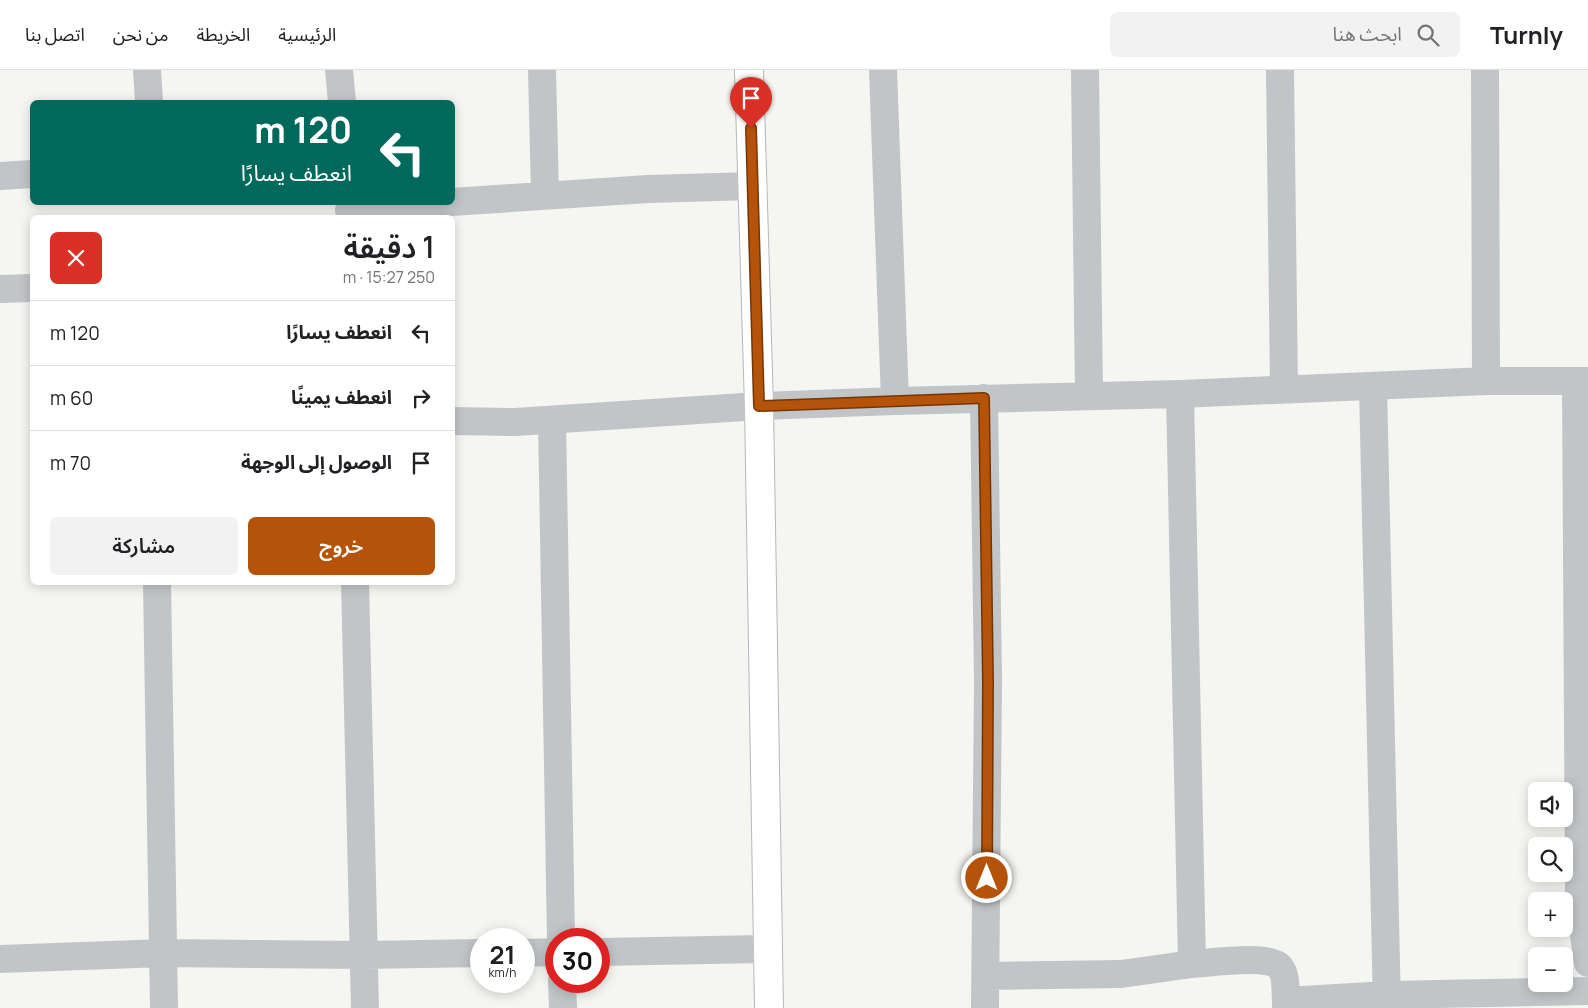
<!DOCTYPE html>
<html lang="ar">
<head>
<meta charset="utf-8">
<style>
  body { margin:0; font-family:Manrope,"Noto Sans Arabic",sans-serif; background:#f2f2f2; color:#202124; direction:rtl; height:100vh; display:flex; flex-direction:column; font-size:19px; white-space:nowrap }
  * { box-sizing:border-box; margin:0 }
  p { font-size:16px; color:#757577 }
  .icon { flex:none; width:28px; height:28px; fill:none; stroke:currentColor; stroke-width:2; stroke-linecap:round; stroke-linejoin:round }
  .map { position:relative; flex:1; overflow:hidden; direction:ltr }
  .side { position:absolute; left:30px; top:145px; width:425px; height:370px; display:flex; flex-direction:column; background:#fff; border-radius:8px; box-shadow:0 2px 12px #0003; direction:rtl }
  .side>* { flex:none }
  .guide { position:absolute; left:30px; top:30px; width:425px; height:105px; border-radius:8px; box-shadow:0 2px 12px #0003; direction:rtl; background:#00695c; color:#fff; overflow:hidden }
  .tools { position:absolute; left:1528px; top:712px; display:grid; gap:10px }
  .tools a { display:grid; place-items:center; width:45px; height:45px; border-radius:8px; background:#fff; box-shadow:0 2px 12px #0003; font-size:25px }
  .speed { position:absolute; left:470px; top:858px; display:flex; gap:10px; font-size:25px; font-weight:700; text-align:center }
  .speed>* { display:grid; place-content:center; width:65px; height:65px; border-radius:50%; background:#fff; box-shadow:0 2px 12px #0003; line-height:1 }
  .speed small { font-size:12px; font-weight:400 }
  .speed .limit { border:8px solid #d22; background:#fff; color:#111 }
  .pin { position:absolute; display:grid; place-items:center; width:42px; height:42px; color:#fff; margin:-51px -21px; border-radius:50% 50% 50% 0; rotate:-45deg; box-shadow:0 0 5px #0007 }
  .pin .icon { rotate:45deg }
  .me { position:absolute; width:55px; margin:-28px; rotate:0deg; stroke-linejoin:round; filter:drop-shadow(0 0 4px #0008) }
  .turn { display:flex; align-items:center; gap:18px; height:105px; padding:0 20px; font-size:22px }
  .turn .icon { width:65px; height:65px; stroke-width:2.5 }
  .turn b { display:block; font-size:35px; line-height:42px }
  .round { display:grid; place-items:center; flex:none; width:52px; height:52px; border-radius:8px; background:#f2f2f2 }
  .headline { display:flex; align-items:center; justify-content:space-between; height:85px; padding:0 20px }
  h1 { font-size:30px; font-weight:600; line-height:38px }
  .button { display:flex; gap:10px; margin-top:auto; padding:10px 20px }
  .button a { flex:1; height:58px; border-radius:8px; background:#b45309; color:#fff; font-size:20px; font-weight:600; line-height:58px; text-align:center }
  .button a+a { background:#f2f2f2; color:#202124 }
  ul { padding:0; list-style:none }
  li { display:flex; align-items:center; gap:15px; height:65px; padding:0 20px; border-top:1px solid #e0e0e0 }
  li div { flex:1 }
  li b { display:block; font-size:19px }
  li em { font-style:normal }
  header { display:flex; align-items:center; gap:30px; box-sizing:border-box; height:70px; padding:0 25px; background:#fff; border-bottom:1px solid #e0e0e0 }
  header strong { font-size:24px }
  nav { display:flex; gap:28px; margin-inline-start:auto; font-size:18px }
  .search { width:350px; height:45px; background:#f2f2f2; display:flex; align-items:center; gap:12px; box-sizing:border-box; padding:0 18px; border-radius:8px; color:#757577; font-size:19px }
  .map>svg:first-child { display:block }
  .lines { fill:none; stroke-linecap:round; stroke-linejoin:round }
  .secondary-casing { stroke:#b3b8bd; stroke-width:30 }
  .street { stroke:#c1c5c8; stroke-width:28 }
  .secondary { stroke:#fff; stroke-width:28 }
  .route-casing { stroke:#753606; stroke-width:12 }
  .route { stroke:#b45309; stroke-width:9 }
</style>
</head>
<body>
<header>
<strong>Turnly</strong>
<div class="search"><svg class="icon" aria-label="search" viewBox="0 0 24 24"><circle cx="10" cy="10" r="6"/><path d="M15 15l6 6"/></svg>ابحث هنا</div>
<nav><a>الرئيسية</a><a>الخريطة</a><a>من نحن</a><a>اتصل بنا</a></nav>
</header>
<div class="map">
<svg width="1588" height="938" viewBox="0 0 1588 938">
  <rect width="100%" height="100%" fill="#f5f6f2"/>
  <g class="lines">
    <defs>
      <path id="secondary" d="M749 0 759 336 769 938"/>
    </defs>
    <!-- secondary casing -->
    <use href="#secondary" class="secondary-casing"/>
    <!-- street -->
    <path class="street" d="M147 0 149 32
      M339 0 342 32
      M542 0 545 125
      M883 0 895 331
      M1085 0 1089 326
      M1280 0 1284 319
      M1485 0 1486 311
      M0 106 32 104
      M452 132 648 119 753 116
      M349 140 445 132
      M0 219 32 218
      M1576 312 1579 830 1588 893
      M1373 316 1387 938
      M984 328 988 611 985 938
      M552 350 561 869
      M452 351 515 352 759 336 895 331 1180 324 1486 311H1588
      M157 512 164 938
      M355 512 365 938
      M599 882 768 879
      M524 883 556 882
      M0 889 164 883 364 885 481 883
      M1192 894C1210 893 1269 884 1280 897 1287 906 1285 920 1286 931
      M986 906 1121 904 1192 894 1180 324
      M562 911 563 938
      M1286 938V931L1387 925 1588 921"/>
    <!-- secondary -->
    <use href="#secondary" class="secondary"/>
  </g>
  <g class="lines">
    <defs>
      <path id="route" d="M751 58 759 336 984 328 988 611 987 808"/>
    </defs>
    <!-- route casing -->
    <use href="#route" class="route-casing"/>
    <!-- route -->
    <use href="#route" class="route"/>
  </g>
</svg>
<div class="tools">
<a><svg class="icon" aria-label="sound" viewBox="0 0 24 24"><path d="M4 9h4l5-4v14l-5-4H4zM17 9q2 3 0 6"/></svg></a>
<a><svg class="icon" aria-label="search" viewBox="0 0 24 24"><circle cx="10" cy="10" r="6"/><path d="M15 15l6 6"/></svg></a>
<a>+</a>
<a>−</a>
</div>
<div class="speed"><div>21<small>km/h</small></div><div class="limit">30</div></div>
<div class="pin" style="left:751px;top:58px;background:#d93025"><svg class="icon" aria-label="arrive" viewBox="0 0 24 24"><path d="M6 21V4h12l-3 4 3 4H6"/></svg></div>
<svg class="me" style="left:987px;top:808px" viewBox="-20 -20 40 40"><circle r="17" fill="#b45309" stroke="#fff" stroke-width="3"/><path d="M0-11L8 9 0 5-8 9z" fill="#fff"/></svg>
<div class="guide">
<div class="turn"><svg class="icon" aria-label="left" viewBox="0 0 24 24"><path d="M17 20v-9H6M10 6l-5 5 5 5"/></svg><div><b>120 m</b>انعطف يسارًا</div></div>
</div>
<section class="side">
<div class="headline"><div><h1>1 دقيقة</h1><p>250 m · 15:27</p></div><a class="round" style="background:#d93025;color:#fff"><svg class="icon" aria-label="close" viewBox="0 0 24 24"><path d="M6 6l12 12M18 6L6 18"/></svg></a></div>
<ul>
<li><svg class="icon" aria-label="left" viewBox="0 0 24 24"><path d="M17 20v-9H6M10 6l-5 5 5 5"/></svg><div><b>انعطف يسارًا</b></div><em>120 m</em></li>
<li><svg class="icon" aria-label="right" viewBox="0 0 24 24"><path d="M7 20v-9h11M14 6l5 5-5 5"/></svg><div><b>انعطف يمينًا</b></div><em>60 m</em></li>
<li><svg class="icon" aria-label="arrive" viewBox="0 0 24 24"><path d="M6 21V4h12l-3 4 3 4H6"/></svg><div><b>الوصول إلى الوجهة</b></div><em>70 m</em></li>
</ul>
<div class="button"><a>خروج</a><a>مشاركة</a></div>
</section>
</div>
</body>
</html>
